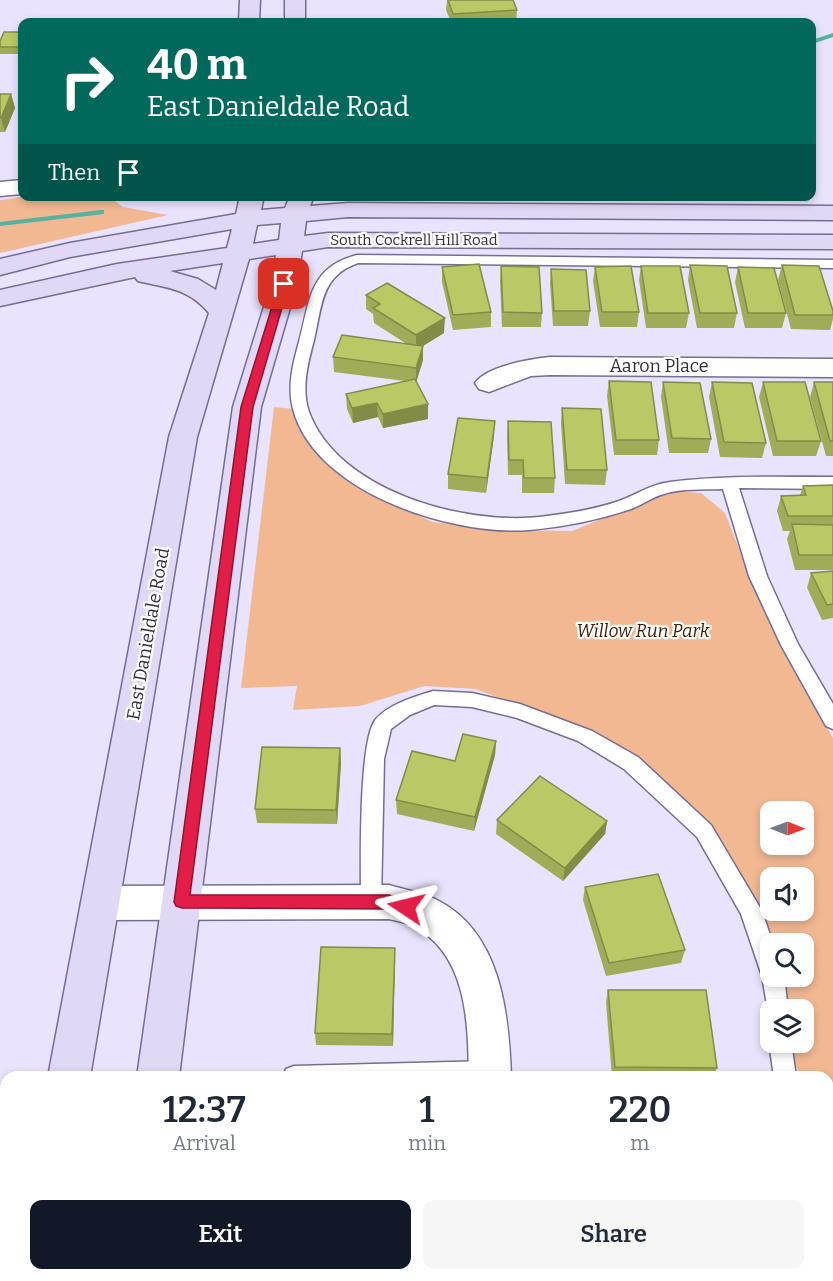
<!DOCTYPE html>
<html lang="en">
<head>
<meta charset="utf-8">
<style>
  body { margin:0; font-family:Bitter,serif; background:#f6f6f7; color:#1f2937; height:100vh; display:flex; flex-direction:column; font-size:22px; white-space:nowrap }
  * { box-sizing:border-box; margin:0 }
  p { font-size:20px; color:#747a83 }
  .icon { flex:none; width:33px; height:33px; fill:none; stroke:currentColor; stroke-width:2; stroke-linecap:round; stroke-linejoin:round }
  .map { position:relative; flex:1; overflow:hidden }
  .panel { position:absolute; left:0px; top:1071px; width:834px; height:210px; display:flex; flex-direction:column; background:#fff; border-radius:18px 18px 0 0; box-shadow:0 3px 9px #0003 }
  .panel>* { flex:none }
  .hud { position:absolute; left:18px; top:18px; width:798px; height:183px; border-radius:12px; box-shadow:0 3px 9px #0003; background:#00695c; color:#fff; overflow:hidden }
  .needle { width:39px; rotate:91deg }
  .buttons { position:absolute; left:760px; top:801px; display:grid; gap:12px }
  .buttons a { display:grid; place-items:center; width:54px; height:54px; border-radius:12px; background:#fff; box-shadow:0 3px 9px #0003; font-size:30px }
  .pin { position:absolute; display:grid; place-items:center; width:51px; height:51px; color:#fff; margin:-26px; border-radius:12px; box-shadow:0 3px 9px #0006 }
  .me { position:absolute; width:66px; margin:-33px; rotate:280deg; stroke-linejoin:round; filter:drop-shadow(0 0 4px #0008) }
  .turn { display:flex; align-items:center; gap:21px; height:126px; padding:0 30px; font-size:27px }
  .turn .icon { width:78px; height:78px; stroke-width:2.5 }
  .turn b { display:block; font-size:42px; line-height:51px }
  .then { display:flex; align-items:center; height:57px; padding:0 30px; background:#0003; gap:12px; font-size:22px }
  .eta { display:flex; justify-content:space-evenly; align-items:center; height:102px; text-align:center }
  .eta b { font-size:36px; font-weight:600; line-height:42px }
  .primary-button { display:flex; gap:12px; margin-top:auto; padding:12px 30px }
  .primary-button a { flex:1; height:69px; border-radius:12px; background:#111827; color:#fff; font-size:24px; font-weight:600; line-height:69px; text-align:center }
  .primary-button a+a { background:#f6f6f7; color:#1f2937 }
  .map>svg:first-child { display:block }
  .green { fill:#f1b892; fill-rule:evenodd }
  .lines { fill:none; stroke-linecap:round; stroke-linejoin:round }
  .stream { fill:#57b2a1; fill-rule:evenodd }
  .lane-casing { stroke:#766d93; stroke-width:3 }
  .street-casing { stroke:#766d93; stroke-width:3 }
  .secondary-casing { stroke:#766d93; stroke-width:3 }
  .lane { fill:#fff; fill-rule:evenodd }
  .street { fill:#fff; fill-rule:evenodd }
  .secondary { fill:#e0d8f4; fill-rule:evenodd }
  .wall { fill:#a1ac58 }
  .shaded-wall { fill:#838c47 }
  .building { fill:#bbc866; stroke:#838c47; stroke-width:1.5 }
  .route { fill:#e11d48; stroke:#92132f; stroke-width:1.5 }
  .labels { text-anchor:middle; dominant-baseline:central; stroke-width:4.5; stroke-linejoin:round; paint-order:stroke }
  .far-street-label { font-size:15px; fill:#332f3f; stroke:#fff }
  .street-label { font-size:18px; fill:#332f3f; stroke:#fff }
  .park-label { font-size:18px; font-style:italic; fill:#3f2006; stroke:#fff }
</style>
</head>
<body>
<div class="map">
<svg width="833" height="1281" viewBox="0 0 833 1281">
  <rect width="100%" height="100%" fill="#e9e3fd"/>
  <!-- green -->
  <path class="green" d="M28 196 109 197 123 207 168 215 0 253V200Z
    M274 407 294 409 314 452 356 485 432 522 505 530 572 531 670 491 701 493 725 513 758 597 793 667 833 738V1128L828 1125V1077H801L785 1043 804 1042V1010L780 1009 775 977 804 976V944H771L768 931 725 847 660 781 534 712 476 689 424 686 360 706 293 710 297 686 241 688ZM771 812H804V844H771ZM771 878H804V910H771Z"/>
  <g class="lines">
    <!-- stream -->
    <path class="stream" d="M833 33V37L812 44V40Z
      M101 210H104V214L0 226V222Z"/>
    <defs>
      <path id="lane" d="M357 255 833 260V268L358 263C320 276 322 307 314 340 308 362 301 389 309 412 338 491 463 525 539 517 565 514 593 510 619 501 636 495 651 484 670 482 724 475 779 477 833 477V489L739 488 767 576 798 644 833 704V729L826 726 781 645 749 576 723 489C704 490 682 488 664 494 652 497 642 505 631 509 598 520 563 527 529 530 452 536 315 493 293 409 287 387 293 363 299 342 310 301 309 267 357 255Z
        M433 691 472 693 520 704 592 731 638 757 711 825 762 911 773 944 771 976H784L788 1010H771L769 1017 762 976 741 914 697 837 624 769 578 741 517 718 472 707 434 705 410 715 391 729 384 759 381 902 378 909 371 911 364 909 361 902C361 870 358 739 376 719 389 704 414 697 433 691Z
        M771 1037V1042H791L796 1077H774L769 1042Z
        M490 1061 498 1064 501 1072 499 1077H283L286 1069 294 1066Z
        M828 1129 833 1131V1157L828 1155Z
        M187 1275H213V1281H187Z"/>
      <path id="street" d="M22 180V194L0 196V182Z
        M550 357 833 359V377L550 375 531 376 489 392 479 389 475 383C487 366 530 359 550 357Z
        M389 885C405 890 422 892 437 900 501 932 509 1014 511 1077H469C468 1023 468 953 411 925 405 922 396 921 389 919L100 920 86 915 81 903 86 891 100 886Z
        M471 1275H517L518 1281H472Z"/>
      <path id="secondary" d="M240 0H260L259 22H239Z
        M285 0H305V22H285Z
        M240 196H264L261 210 285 208 290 196H314L310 206 348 203 833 206V220L348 217 306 221 304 236 328 233 833 235V249L328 247 302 251 297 284 261 407 179 1077H137L233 407 271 284 276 255 249 259 197 437 90 1077H48L169 437 209 313C188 288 167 288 138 281L135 277 0 306V290L117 264 227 248 232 229 70 257 0 275V259L70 243 236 214ZM281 223 279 240 253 244 257 225ZM223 263 216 290 198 279 170 271Z
        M12 1275H58L56 1281H10Z
        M109 1275H155L154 1281H108Z"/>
    </defs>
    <!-- lane casing -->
    <use href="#lane" class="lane-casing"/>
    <!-- street casing -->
    <use href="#street" class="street-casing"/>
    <!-- secondary casing -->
    <use href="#secondary" class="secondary-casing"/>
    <!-- lane -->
    <use href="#lane" class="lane"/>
    <!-- street -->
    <use href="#street" class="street"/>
    <!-- secondary -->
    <use href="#secondary" class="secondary"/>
  </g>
  <!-- wall -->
  <path class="wall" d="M447 0H513L517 10 516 22H451L446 10Z
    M22 32V54H0V41Z
    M0 94H11L15 108 5 132H0Z
    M690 265 737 313 734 328H697L688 280Z
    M782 265 833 311V319L830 330 791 329 778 280Z
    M501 266 542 313 541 327H502L500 281Z
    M641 266 689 313 686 328H646L639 280Z
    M442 267 491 312V327L453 330 442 282Z
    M595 267 639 312 637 327H600L593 281Z
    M738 267 786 313 782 328H745L735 282Z
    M551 269 590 311 588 326H553L550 284Z
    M366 295 444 333 423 346V360L416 382 428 404V419L383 428 378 417 353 423 347 409 346 394 405 381 334 372 333 357 405 343 374 323 373 314 366 309Z
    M609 381 659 440 657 455H614L607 396Z
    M663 382 711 439 708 453H669L661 397Z
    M712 382 766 443 762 458 720 457 709 397Z
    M763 382 821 441 816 456H773L759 397Z
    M814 382H833V456H826L810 397Z
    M562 408 607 470 605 485 565 484 561 423Z
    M508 421 555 478 554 493H522V475H508L507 436Z
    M494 436 486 493 448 489V474Z
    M833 485V570H795L787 539 790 531H783L777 511 781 496 800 495 803 486Z
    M833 571V618L822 620 807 588 811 573Z
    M496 741 495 755 474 831 397 814 396 800 455 761Z
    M340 748 341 763 337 824 257 823 255 809Z
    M497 820 607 821 605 834 563 881 496 834Z
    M585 887 685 950 681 963 606 976 583 900Z
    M395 948 393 1046 316 1045 315 1033Z
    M608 990 717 1068 713 1077H612L606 1002Z"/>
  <!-- shaded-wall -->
  <path class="shaded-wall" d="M11 94 15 108 5 132 1 118Z
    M445 318 444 333 416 350V335Z
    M423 346V360L416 383V368Z
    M377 403 378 417 353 423 352 408Z
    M428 404V419L383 428V414Z
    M495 421 494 436 486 493 487 478Z
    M496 741 495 755 474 831 475 817Z
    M340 748 341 763 337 824 336 810Z
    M607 821 605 834 563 881 565 868Z
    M395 948V961L393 1046 392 1034Z"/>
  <!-- building -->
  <path class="building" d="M448 0H513L517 10 453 14Z
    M4 32H22V47H0V41Z
    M0 94H11L1 118H0Z
    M479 264 491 312 453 315 442 267Z
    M690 265 727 266 737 313H700Z
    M782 265 819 266 833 311V315H795Z
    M501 266 539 267 542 313 503 312Z
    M631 266 639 312H602L595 267Z
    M641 266H680L689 313H648Z
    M738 267 774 268 786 313H748Z
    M551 269 586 270 590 311H554Z
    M387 283 445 318 416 335 373 308 380 304 366 295Z
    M342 335 423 346 416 368 333 357Z
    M415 379 428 404 383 414 377 403 352 408 346 394Z
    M609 381 651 382 659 440H616Z
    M663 382 700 383 711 439 672 438Z
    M712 382 752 383 766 443 724 442Z
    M763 382H805L821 441H777Z
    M814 382H833V441H830Z
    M562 408 601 409 607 470H567Z
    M458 418 495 421 487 478 448 474Z
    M508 421 551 422 555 478H524L523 460H509Z
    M833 485V516H788L781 496 806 495 803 486Z
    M792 524 833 525V555H799Z
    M833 571V604L827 605 811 573Z
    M463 734 496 741 475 817 396 800 412 751 455 761Z
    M262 747 340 748 336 810 255 809Z
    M540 776 607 821 565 868 497 820Z
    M658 874 685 950 609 963 585 887Z
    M321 947 395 948 392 1034 315 1033Z
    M608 990H706L717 1068 615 1067Z
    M828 1242 833 1245V1281H735L738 1275H828Z
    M285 1275H381V1281H285Z"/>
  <!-- route -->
  <path class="route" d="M284 280 289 284 253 407 190 895H389L412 902 414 907 412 912 406 914 389 909 182 908 176 906 174 902 241 407 279 284Z"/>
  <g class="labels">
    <!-- far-street labels -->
    <g class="far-street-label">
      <text x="414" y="240">South Cockrell Hill Road</text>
    </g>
    <!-- street labels -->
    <g class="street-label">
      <text x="659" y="366">Aaron Place</text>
      <text transform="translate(148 634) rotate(-80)">East Danieldale Road</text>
    </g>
    <!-- park labels -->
    <g class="park-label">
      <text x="643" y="631">Willow Run Park</text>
    </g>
  </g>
</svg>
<div class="buttons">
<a><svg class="needle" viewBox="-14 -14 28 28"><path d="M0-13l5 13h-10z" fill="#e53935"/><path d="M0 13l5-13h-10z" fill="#747a83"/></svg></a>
<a><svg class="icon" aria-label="sound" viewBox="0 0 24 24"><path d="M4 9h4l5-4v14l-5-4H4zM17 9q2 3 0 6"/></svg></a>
<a><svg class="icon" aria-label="search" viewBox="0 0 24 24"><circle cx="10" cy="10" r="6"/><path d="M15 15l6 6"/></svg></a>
<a><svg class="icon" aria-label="layers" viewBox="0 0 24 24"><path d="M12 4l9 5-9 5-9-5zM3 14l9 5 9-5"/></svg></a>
</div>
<div class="pin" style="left:284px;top:284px;background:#d93025"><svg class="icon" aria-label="arrive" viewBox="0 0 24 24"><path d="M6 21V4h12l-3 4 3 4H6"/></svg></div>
<svg class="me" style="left:406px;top:907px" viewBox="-20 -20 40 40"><path d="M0-17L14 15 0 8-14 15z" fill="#e11d48" stroke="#fff" stroke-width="4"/></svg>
<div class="hud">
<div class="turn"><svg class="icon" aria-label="right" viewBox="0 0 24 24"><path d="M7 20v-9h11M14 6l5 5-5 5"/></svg><div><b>40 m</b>East Danieldale Road</div></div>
<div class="then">Then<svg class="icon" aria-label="arrive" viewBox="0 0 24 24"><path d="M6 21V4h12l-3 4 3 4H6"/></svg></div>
</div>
<section class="panel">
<div class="eta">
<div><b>12:37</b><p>Arrival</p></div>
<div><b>1</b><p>min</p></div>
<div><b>220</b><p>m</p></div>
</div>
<div class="primary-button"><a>Exit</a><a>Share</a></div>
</section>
</div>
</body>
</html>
